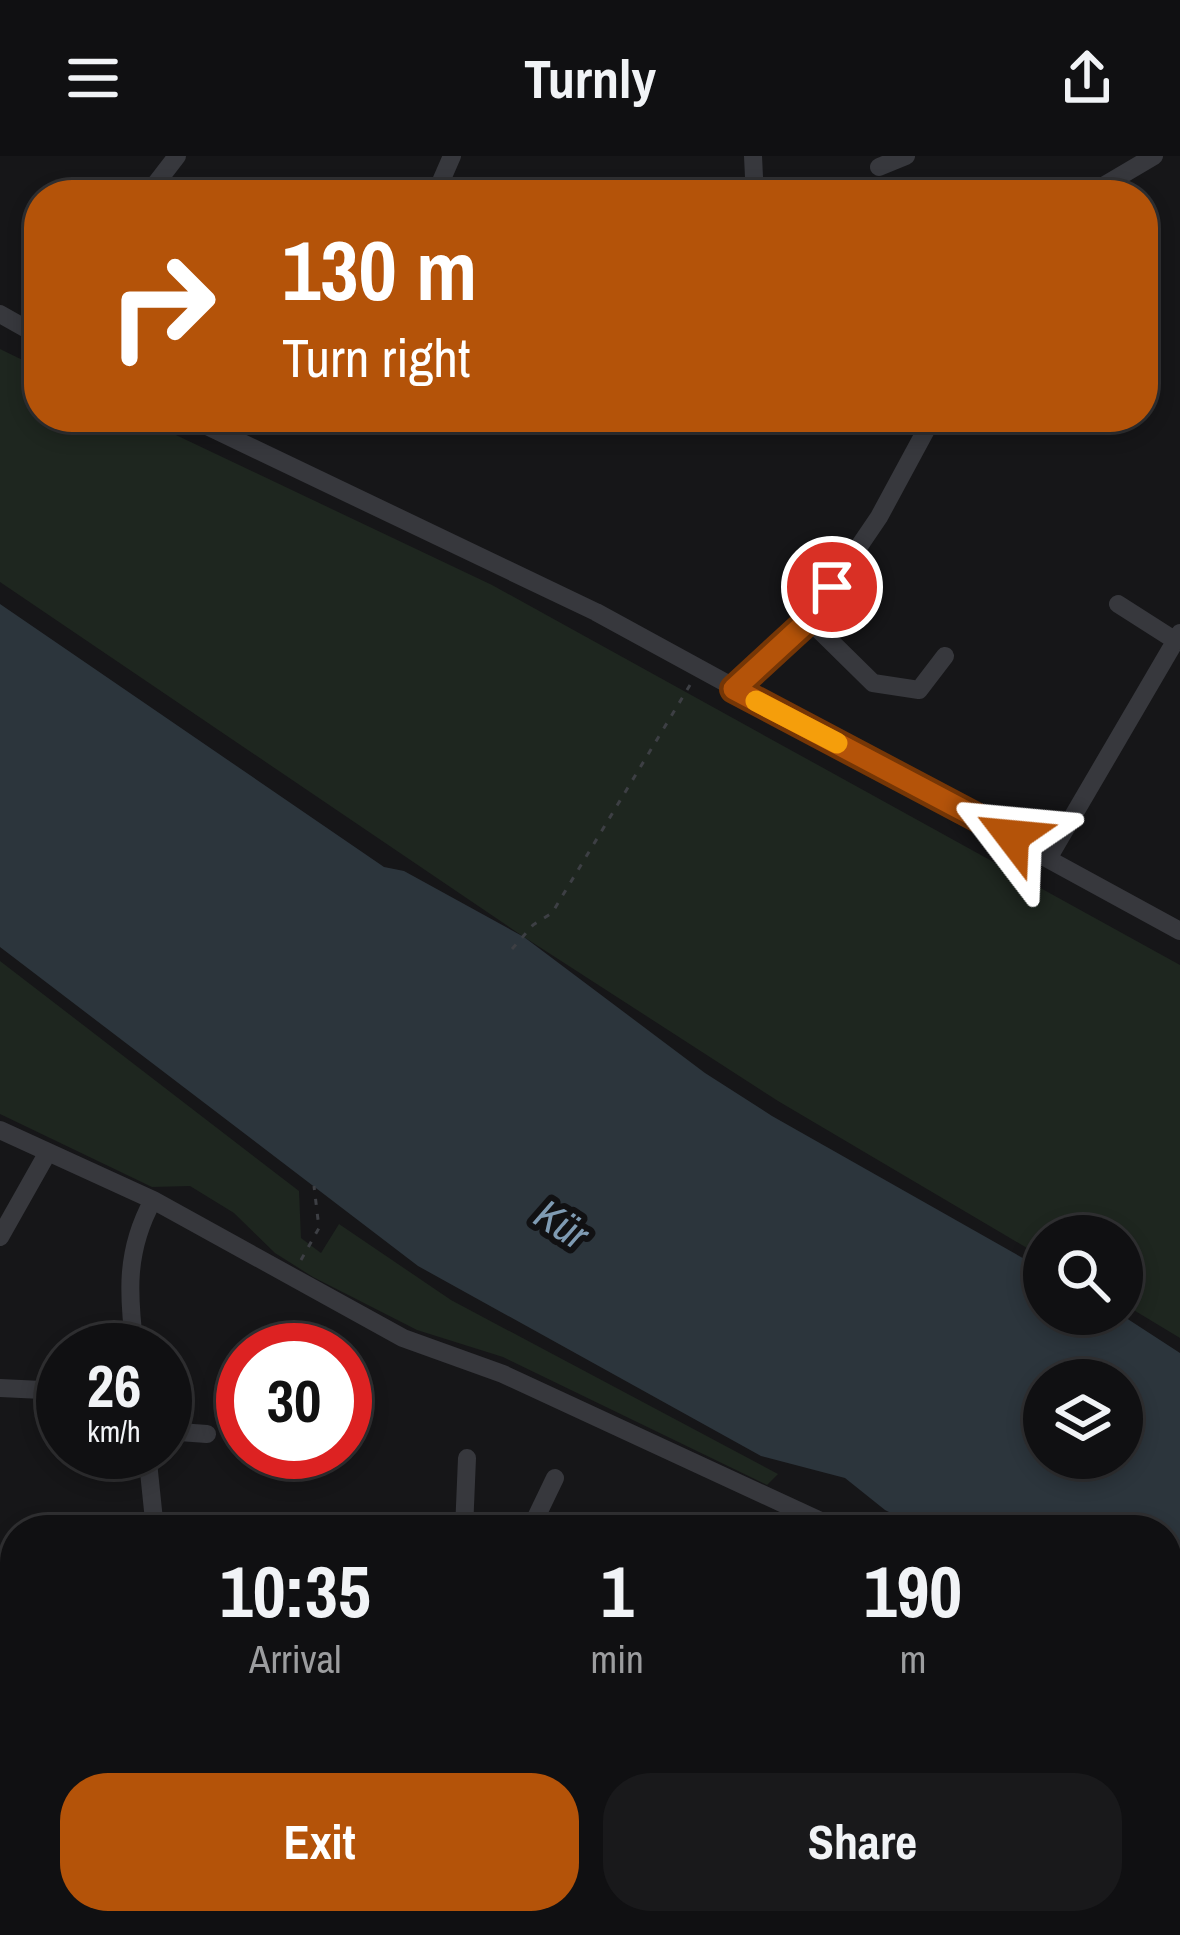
<!DOCTYPE html>
<html lang="en">
<head>
<meta charset="utf-8">
<style>
  body { margin:0; font-family:"Archivo Narrow",sans-serif; background:#19191b; color:#f1f3f6; height:100vh; display:flex; flex-direction:column; font-size:45px; white-space:nowrap }
  * { box-sizing:border-box; margin:0 }
  p { font-size:39px; color:#9c9d9f }
  .icon { flex:none; width:66px; height:66px; fill:none; stroke:currentColor; stroke-width:2; stroke-linecap:round; stroke-linejoin:round }
  .map { position:relative; flex:1; overflow:hidden }
  .panel { position:absolute; left:0px; top:1359px; width:1182px; height:420px; display:flex; flex-direction:column; background:#101012; border-radius:48px 48px 0 0; box-shadow:0 6px 18px #0003,0 0 0 3px #303032 }
  .panel>* { flex:none }
  .guide { position:absolute; left:24px; top:24px; width:1134px; height:252px; border-radius:48px; box-shadow:0 6px 18px #0003,0 0 0 3px #303032; background:#b45309; color:#fff; overflow:hidden }
  .tools { position:absolute; left:1023px; top:1059px; display:grid; gap:24px }
  .tools a { display:grid; place-items:center; width:120px; height:120px; border-radius:50%; background:#101012; box-shadow:0 6px 18px #0003,0 0 0 3px #303032; font-size:60px }
  .speed { position:absolute; left:36px; top:1167px; display:flex; gap:24px; font-size:60px; font-weight:700; text-align:center }
  .speed>* { display:grid; place-content:center; width:156px; height:156px; border-radius:50%; background:#101012; box-shadow:0 6px 18px #0003,0 0 0 3px #303032; line-height:1 }
  .speed small { font-size:30px; font-weight:400 }
  .speed .limit { border:18px solid #d22; background:#fff; color:#111 }
  .pin { position:absolute; display:grid; place-items:center; width:102px; height:102px; color:#fff; margin:-51px; border:6px solid #fff; border-radius:50%; box-shadow:0 3px 12px #0007 }
  .me { position:absolute; width:132px; margin:-66px; rotate:299deg; stroke-linejoin:round; filter:drop-shadow(0 0 9px #0008) }
  .turn { display:flex; align-items:center; gap:42px; height:252px; padding:0 60px; font-size:54px }
  .turn .icon { width:156px; height:156px; stroke-width:2.5 }
  .turn b { display:block; font-size:84px; line-height:102px }
  .eta { display:flex; justify-content:space-evenly; align-items:center; height:204px; text-align:center }
  .eta b { font-size:72px; font-weight:800; line-height:84px }
  .cta { display:flex; gap:24px; margin-top:auto; padding:24px 60px }
  .cta a { flex:1; height:138px; border-radius:48px; background:#b45309; color:#fff; font-size:48px; font-weight:800; line-height:138px; text-align:center }
  .cta a+a { background:#19191b; color:#f1f3f6 }
  header { display:flex; justify-content:space-between; align-items:center; height:156px; padding:0 60px; background:#101012; font-size:54px; font-weight:800 }
  .map>svg:first-child { display:block }
  .green { fill:#1e261f }
  .water { fill:#2c353c; fill-rule:evenodd }
  .lines { fill:none; stroke-linecap:round; stroke-linejoin:round }
  .path { stroke:#3d3f44; stroke-width:3; stroke-dasharray:6 9; stroke-linecap:butt }
  .minor { stroke:#37383d; stroke-width:18 }
  .route-casing { stroke:#753606; stroke-width:30 }
  .route { stroke:#b45309; stroke-width:21 }
  .slow { stroke:#f59e0b; stroke-width:21 }
  .labels { text-anchor:middle; dominant-baseline:central; stroke-width:12; stroke-linejoin:round; paint-order:stroke }
  .water-label { font-size:42px; font-style:italic; fill:#7f9bb3; stroke:#111113 }
</style>
</head>
<body>
<header><svg class="icon" aria-label="menu" viewBox="0 0 24 24"><path d="M4 6h16M4 12h16M4 18h16"/></svg>Turnly<svg class="icon" aria-label="share" viewBox="0 0 24 24"><path d="M12 15V3M7 8l5-5 5 5M5 13v7h14v-7"/></svg></header>
<div class="map">
<svg width="1180" height="1779" viewBox="0 0 1180 1779">
  <rect width="100%" height="100%" fill="#161618"/>
  <!-- green -->
  <path class="green" d="M0 193 39 212V261H138L492 429 1180 809V1182L1122 1147V1080H1044V1102L778 945 524 781 0 426Z
    M0 805 299 1035 301 1082 321 1097 339 1068 451 1144 778 1318 767 1329 503 1201 417 1174 313 1121 275 1097 234 1057 190 1030 152 1031 0 958Z"/>
  <!-- water -->
  <path class="water" d="M0 448 384 711 404 715 524 781 705 917 772 960 1044 1114V1158H1120L1180 1197V1501L1167 1496V1374H925L885 1354 845 1322 761 1300 418 1110 0 791ZM1044 1224H1122V1302H1044Z"/>
  <g class="lines">
    <!-- path -->
    <path class="path" d="M512 793 533 769 552 757 690 529
      M301 1104 319 1072 314 1030"/>
    <!-- minor -->
    <path class="minor" d="M753 0 754 21
      M879 11 906 0
      M147 39 177 0
      M435 39 452 0
      M1088 39 1154 0
      M0 158 39 180
      M188 261 596 456 1180 775
      M1118 448 1176 485
      M809 464 873 527 919 534 945 500
      M734 533 809 464 879 361 933 261
      M1049 701 1180 477
      M0 974 153 1044 403 1182 503 1218 840 1374
      M0 1081 48 996
      M135 1194C128 1138 125 1095 153 1044
      M0 1232 63 1235
      M165 1275 207 1278
      M147 1296 155 1374
      M464 1374 467 1302
      M530 1374 555 1322
      M0 1516 15 1515
      M1167 1547 1180 1554
      M1167 1726 1180 1727
      M195 1764 196 1779
      M499 1764 501 1779
      M818 1764 819 1779
      M1158 1764 1159 1779
      M0 1777 167 1764"/>
  </g>
  <g class="lines">
    <defs>
      <path id="route" d="M832 431 809 464 734 533 1012 680"/>
    </defs>
    <!-- route casing -->
    <use href="#route" class="route-casing"/>
    <!-- route -->
    <use href="#route" class="route"/>
    <!-- slow -->
    <path class="slow" d="M756 545 837 587"/>
  </g>
  <g class="labels">
    <!-- water labels -->
    <g class="water-label">
      <text transform="translate(562 1068) rotate(33)">Kür</text>
    </g>
  </g>
</svg>
<div class="tools">
<a><svg class="icon" aria-label="search" viewBox="0 0 24 24"><circle cx="10" cy="10" r="6"/><path d="M15 15l6 6"/></svg></a>
<a><svg class="icon" aria-label="layers" viewBox="0 0 24 24"><path d="M12 4l9 5-9 5-9-5zM3 14l9 5 9-5"/></svg></a>
</div>
<div class="speed"><div>26<small>km/h</small></div><div class="limit">30</div></div>
<div class="pin" style="left:832px;top:431px;background:#d93025"><svg class="icon" aria-label="arrive" viewBox="0 0 24 24"><path d="M6 21V4h12l-3 4 3 4H6"/></svg></div>
<svg class="me" style="left:1012px;top:680px" viewBox="-20 -20 40 40"><path d="M0-17L14 15 0 8-14 15z" fill="#b45309" stroke="#fff" stroke-width="4"/></svg>
<div class="guide">
<div class="turn"><svg class="icon" aria-label="right" viewBox="0 0 24 24"><path d="M7 20v-9h11M14 6l5 5-5 5"/></svg><div><b>130 m</b>Turn right</div></div>
</div>
<section class="panel">
<div class="eta">
<div><b>10:35</b><p>Arrival</p></div>
<div><b>1</b><p>min</p></div>
<div><b>190</b><p>m</p></div>
</div>
<div class="cta"><a>Exit</a><a>Share</a></div>
</section>
</div>
</body>
</html>
